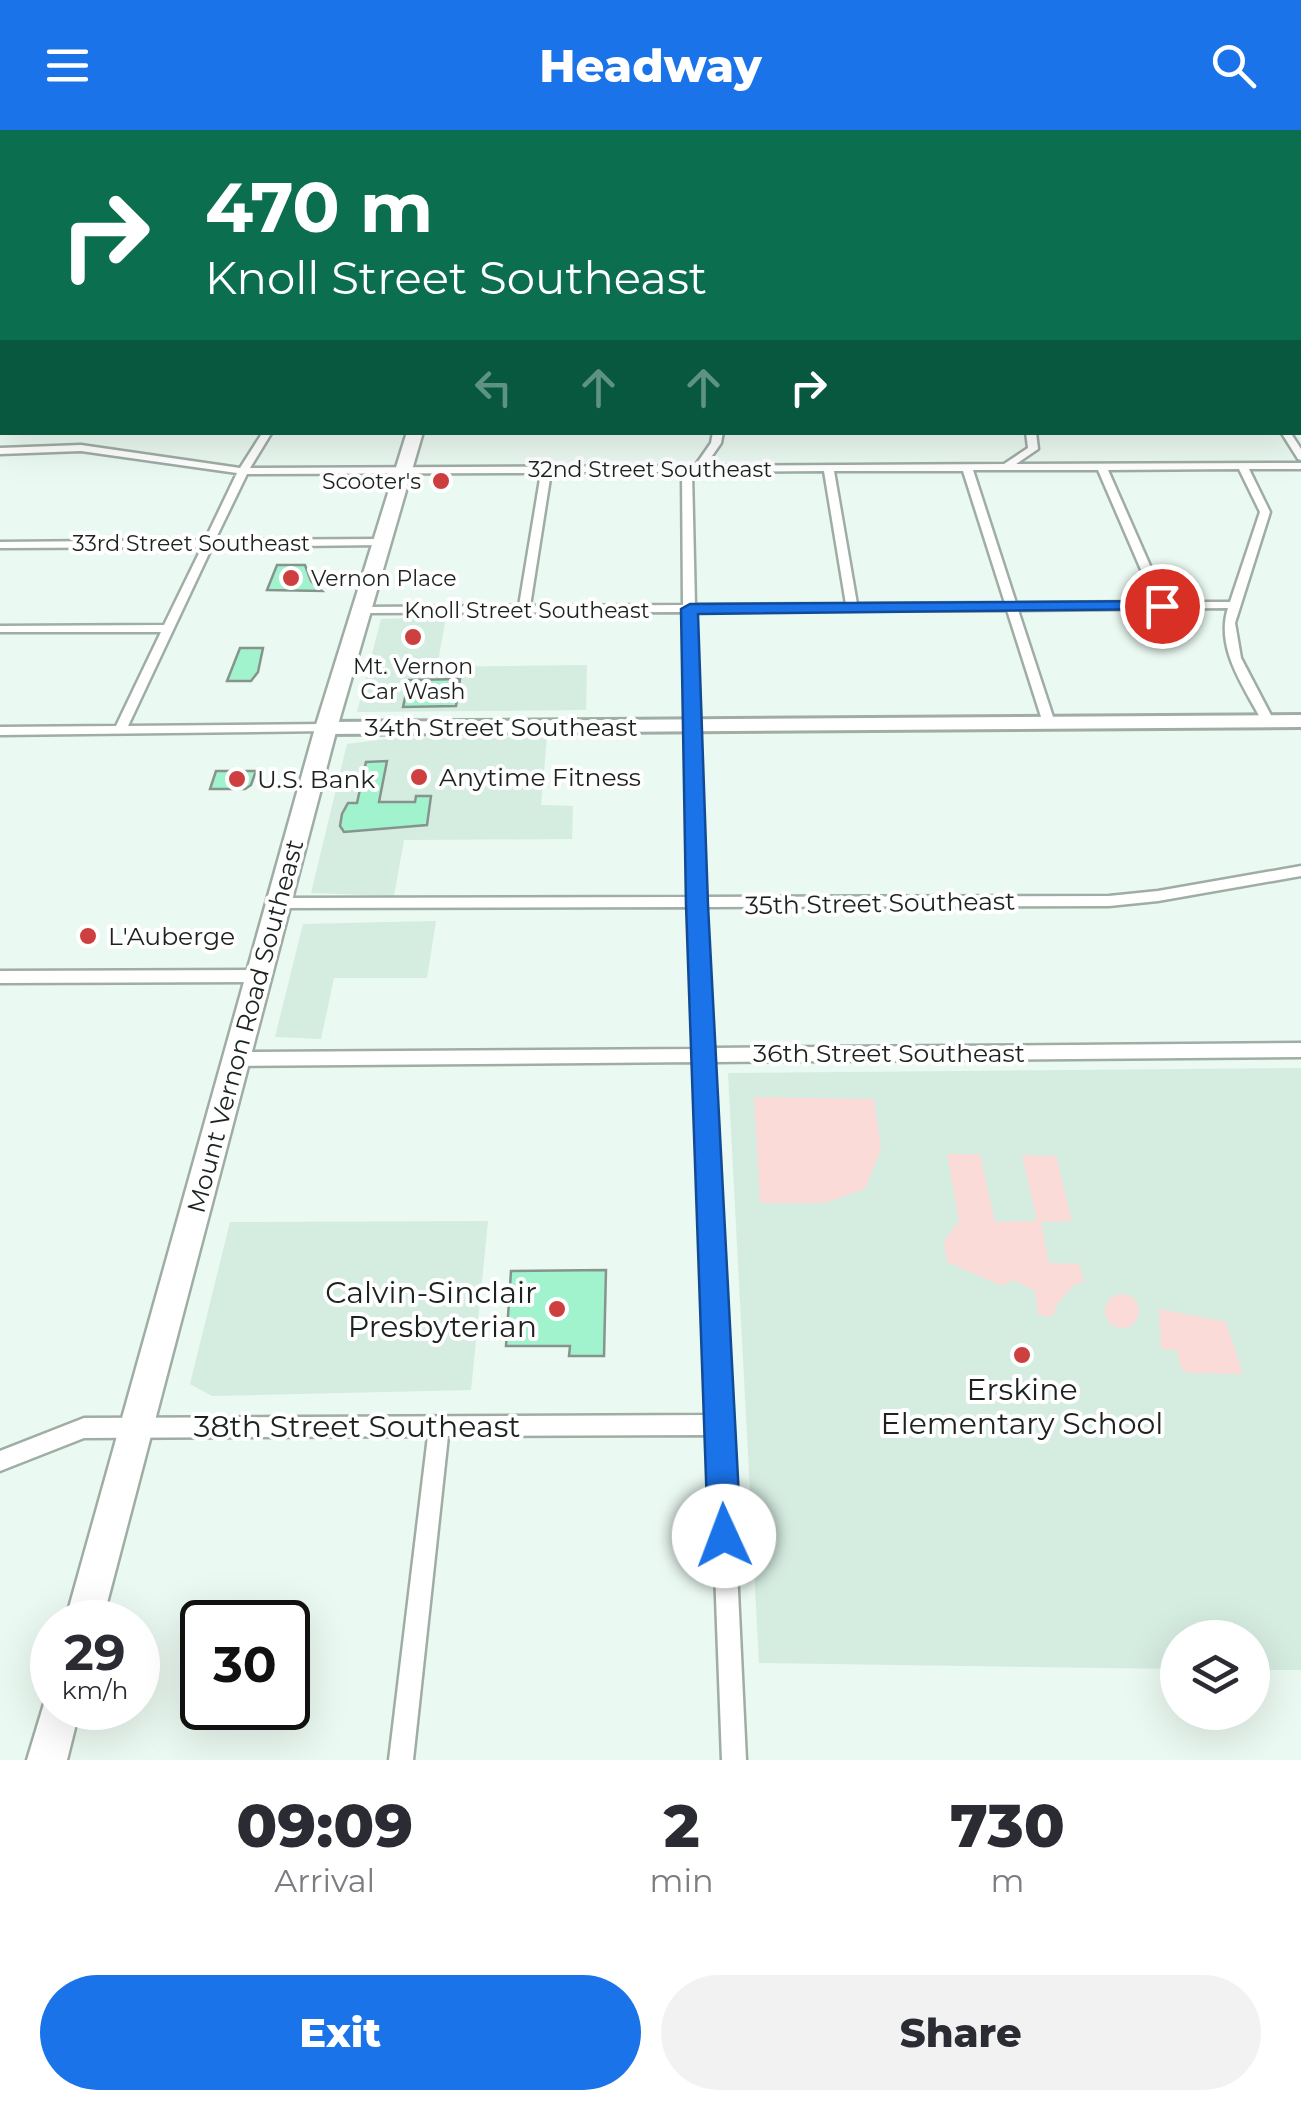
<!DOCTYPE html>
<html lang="en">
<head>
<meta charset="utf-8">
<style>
  body { margin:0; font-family:Montserrat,sans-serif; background:#f2f2f3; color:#2b2b33; height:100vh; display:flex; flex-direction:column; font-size:38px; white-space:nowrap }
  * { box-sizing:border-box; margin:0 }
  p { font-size:32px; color:#7c7c81 }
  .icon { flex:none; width:55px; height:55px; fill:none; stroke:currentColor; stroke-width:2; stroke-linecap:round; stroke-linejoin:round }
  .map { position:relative; height:1630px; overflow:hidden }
  .drawer { display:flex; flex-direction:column; background:#fff; flex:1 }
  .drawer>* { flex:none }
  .guide { position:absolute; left:0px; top:0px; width:1302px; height:305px; box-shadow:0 10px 40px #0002; background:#0b6e4f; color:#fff; overflow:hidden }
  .tools { position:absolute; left:1160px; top:1490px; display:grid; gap:20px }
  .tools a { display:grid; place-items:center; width:110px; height:110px; border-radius:50%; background:#fff; box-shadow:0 10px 40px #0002; font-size:50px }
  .speed { position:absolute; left:30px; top:1470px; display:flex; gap:20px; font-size:50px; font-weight:700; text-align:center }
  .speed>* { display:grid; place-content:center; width:130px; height:130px; border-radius:50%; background:#fff; box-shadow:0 10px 40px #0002; line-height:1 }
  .speed small { font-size:25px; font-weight:400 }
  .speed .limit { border:5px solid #111; border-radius:15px; background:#fff; color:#111 }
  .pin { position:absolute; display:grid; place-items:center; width:85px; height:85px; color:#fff; margin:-42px; border:5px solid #fff; border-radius:50%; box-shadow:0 2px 10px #0007 }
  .me { position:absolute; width:110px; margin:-55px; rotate:358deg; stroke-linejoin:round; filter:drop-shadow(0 0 8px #0008) }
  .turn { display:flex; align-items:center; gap:35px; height:210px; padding:0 40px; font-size:45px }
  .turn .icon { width:130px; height:130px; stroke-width:2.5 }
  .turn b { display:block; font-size:70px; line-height:85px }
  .lanes { display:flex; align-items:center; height:95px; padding:0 40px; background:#0003; justify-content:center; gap:50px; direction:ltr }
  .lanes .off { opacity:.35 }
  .eta { display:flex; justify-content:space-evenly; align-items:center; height:170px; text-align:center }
  .eta b { font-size:60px; font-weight:800; line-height:70px }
  .button { display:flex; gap:20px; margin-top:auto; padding:20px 40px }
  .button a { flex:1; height:115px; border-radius:60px; background:#1a73e8; color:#fff; font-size:40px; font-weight:800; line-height:115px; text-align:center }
  .button a+a { background:#f2f2f3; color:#2b2b33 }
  header { display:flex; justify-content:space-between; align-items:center; height:130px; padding:0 40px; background:#1a73e8; color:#fff; font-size:45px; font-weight:800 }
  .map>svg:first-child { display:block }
  .built { fill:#d5ece1 }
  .green { fill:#fbdbd8 }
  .building { fill:#a1f3ce; stroke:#87948d; stroke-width:2.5 }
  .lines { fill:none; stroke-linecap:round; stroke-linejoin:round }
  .street-casing { stroke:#9fada5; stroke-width:5 }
  .secondary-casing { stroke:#9fada5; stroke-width:6 }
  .primary-casing { stroke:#9fada5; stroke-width:5 }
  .street { fill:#fff; fill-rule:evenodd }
  .secondary { fill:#fff; fill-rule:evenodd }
  .primary { fill:#fff; fill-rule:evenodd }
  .route { fill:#1a73e8; stroke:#114b97; stroke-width:2.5 }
  .poi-dot { fill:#ce3f3f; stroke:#fff; stroke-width:4 }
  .labels { text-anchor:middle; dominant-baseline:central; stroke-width:8; stroke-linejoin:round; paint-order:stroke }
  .far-street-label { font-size:22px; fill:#1c221f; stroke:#fff }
  .far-poi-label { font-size:22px; fill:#1c221f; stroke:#fff; text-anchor:end }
  .street-label { font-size:25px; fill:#1c221f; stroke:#fff }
  .poi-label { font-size:25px; fill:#1c221f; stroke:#fff; text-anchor:start }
  .near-poi-label { font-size:30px; fill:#1c221f; stroke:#fff; text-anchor:end }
  .near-street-label { font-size:30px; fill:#1c221f; stroke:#fff }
</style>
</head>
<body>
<header><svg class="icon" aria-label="menu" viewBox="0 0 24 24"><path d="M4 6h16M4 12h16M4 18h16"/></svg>Headway<svg class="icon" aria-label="search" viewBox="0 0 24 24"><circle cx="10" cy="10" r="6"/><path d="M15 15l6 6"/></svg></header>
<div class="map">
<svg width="1301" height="1630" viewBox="0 0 1301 1630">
  <rect width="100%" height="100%" fill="#eaf9f1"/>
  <!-- built -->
  <path class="built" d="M446 487 437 537 587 535 586 580 357 582 381 489Z
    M547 607 541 675 573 676 572 709 404 710 394 766 311 763 347 614 395 608Z
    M436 791 427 848H334L321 909 275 907 303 794Z
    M1301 938V1540H1253L1252 1508H1178L1177 1539 759 1533 728 943Z
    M488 1091 471 1260 212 1266 190 1254 230 1092Z"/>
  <!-- green -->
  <path class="green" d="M754 967 874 969 881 1019 865 1059 824 1073H760Z
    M947 1024H980L995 1092 1037 1091 1022 1025 1056 1026 1072 1091 1041 1092 1049 1133 1079 1134 1084 1153H1076L1059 1171 1052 1187 1038 1185 1035 1161 1014 1150 1002 1156 947 1132 944 1111 959 1091Z
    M1105 1181a17 17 0 1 1 34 0a17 17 0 1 1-34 0Z
    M1159 1179 1226 1192 1243 1244 1188 1243 1181 1238 1177 1220 1161 1219Z"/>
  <!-- building -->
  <path class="building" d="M277 435H305L311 451 322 461 267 460Z
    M240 518H263L258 542 251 551H227Z
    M460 549 456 576 403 577 409 550Z
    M387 631 379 672H415L416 666H431L427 695 344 702 340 696 342 684 348 673H357L366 632Z
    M216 641H256L251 655 245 659H210Z
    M606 1140 604 1226H569L570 1216H506L511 1141Z"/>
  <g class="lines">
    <defs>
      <path id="street" d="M771 0H777V2H771Z
        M945 0H951L952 2H946Z
        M1048 0H1054L1055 2H1049Z
        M2 13V17L0 18V14Z
        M0 58H2V64L0 65Z
        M0 109H2V113H0Z
        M1300 117H1301V122H1300Z
        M0 153H2V157H0Z
        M1300 202H1301V208H1300Z
        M2 238V246L0 247V239Z
        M1300 268H1301V274H1300Z
        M263 302H272L250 338 695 336 711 313 713 302H723L721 313 705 336 1004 334 1028 318 1026 302H1036L1038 319 1016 334 1301 333V339H1249L1270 382 1235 493 1241 528 1274 591 1268 595 1262 591C1244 557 1215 518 1228 478L1018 480 1055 593 1049 597 1043 593 1007 480 695 481 705 767 1109 766 1158 761 1301 736V746L1158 771 1109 776 706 777 712 918 1301 913V927L713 932 746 1630H722L710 1305 448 1306 413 1630H389L428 1306 84 1308 0 1341V1321L84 1288 710 1285 697 932 237 936 231 934 229 929 231 924 237 922 696 919 691 777 277 778 270 773 277 768 691 767 684 482 362 483 356 480 362 477 519 476 541 343 247 344 215 410 382 409 387 412 382 415 212 417 128 596 326 594 330 595V601L0 605V597L116 596 161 502H0V496L164 495 202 417 0 418V412L205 410 237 343 81 321 0 324V318L81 315 240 338ZM1239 339 1260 382 1230 472H1166L1108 340ZM973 340H1098L1155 472 1016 473ZM824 341 846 474 695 475 692 342ZM834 341H963L1005 473 857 474ZM551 342H682L683 475 530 476Z
        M1281 302H1290L1301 319V330L1298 329Z
        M258 840 263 842 266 846 263 850 258 852 0 853V841Z"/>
      <path id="secondary" d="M1300 42H1301V48H1300Z
        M0 48H2V54H0Z
        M1301 585V597L326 604 317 598 326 592Z"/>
      <path id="primary" d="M407 302H423L337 598 102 1492H65L315 598Z
        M52 1562V1578H80L67 1630H27L47 1564Z"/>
    </defs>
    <!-- street casing -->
    <use href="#street" class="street-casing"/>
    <!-- secondary casing -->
    <use href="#secondary" class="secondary-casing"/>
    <!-- primary casing -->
    <use href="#primary" class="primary-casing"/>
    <!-- street -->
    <use href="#street" class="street"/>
    <!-- secondary -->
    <use href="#secondary" class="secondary"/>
    <!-- primary -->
    <use href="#primary" class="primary"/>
  </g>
  <!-- route -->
  <path class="route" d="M1162 471 1170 476 1168 479 698 484 708 775 741 1406 736 1418 724 1423 713 1418 708 1406 686 775 681 479 690 474Z"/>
  <!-- markers -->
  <g class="poi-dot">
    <circle cx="441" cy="351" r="10"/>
    <circle cx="291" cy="448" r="10"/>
    <circle cx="413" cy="507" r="10"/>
    <circle cx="419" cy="647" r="10"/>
    <circle cx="237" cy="649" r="10"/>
    <circle cx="88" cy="806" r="10"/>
    <circle cx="557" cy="1179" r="10"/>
    <circle cx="1022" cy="1225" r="10"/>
  </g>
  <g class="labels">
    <!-- far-street labels -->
    <g class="far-street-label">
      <text x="650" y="339">32nd Street Southeast</text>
      <text x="191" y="413">33rd Street Southeast</text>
      <text x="527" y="480">Knoll Street Southeast</text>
    </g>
    <!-- far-poi labels -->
    <g class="far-poi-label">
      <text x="421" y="351">Scooter's</text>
      <text x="311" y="448" text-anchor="start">Vernon Place</text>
      <text x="413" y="536" text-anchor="middle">Mt. Vernon<tspan x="413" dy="25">Car Wash</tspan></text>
    </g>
    <!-- street labels -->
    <g class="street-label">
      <text x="501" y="597">34th Street Southeast</text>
      <text transform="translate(880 773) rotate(-1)">35th Street Southeast</text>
      <text transform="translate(245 896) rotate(-75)">Mount Vernon Road Southeast</text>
      <text x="889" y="923">36th Street Southeast</text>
    </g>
    <!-- poi labels -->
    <g class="poi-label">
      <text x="439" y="647">Anytime Fitness</text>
      <text x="257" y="649">U.S. Bank</text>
      <text x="108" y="806">L'Auberge</text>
    </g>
    <!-- near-poi labels -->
    <g class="near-poi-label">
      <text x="537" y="1162">Calvin-Sinclair<tspan x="537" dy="34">Presbyterian</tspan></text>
      <text x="1022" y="1259" text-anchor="middle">Erskine<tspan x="1022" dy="34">Elementary School</tspan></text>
    </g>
    <!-- near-street labels -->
    <g class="near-street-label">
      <text x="357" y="1296">38th Street Southeast</text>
    </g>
  </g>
</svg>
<div class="tools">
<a><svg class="icon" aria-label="layers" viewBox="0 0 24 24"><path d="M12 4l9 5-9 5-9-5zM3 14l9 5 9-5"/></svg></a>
</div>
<div class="speed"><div>29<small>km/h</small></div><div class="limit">30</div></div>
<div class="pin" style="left:1162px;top:476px;background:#d93025"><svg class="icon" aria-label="arrive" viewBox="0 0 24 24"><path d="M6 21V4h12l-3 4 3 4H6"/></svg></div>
<svg class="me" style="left:724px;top:1406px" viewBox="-20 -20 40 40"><circle r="19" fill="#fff"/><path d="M0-13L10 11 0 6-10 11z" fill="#1a73e8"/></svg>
<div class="guide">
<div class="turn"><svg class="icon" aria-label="right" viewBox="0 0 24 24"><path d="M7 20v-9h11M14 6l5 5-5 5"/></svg><div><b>470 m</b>Knoll Street Southeast</div></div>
<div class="lanes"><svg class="icon off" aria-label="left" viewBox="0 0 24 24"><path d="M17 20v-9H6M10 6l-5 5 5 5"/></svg><svg class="icon off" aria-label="ahead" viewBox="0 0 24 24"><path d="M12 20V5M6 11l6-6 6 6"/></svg><svg class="icon off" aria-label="ahead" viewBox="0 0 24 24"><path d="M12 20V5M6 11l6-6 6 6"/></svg><svg class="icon" aria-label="right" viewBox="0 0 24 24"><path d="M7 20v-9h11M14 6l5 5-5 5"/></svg></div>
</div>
</div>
<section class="drawer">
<div class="eta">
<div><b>09:09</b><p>Arrival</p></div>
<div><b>2</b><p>min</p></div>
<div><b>730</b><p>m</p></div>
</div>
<div class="button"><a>Exit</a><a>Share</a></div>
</section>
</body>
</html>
